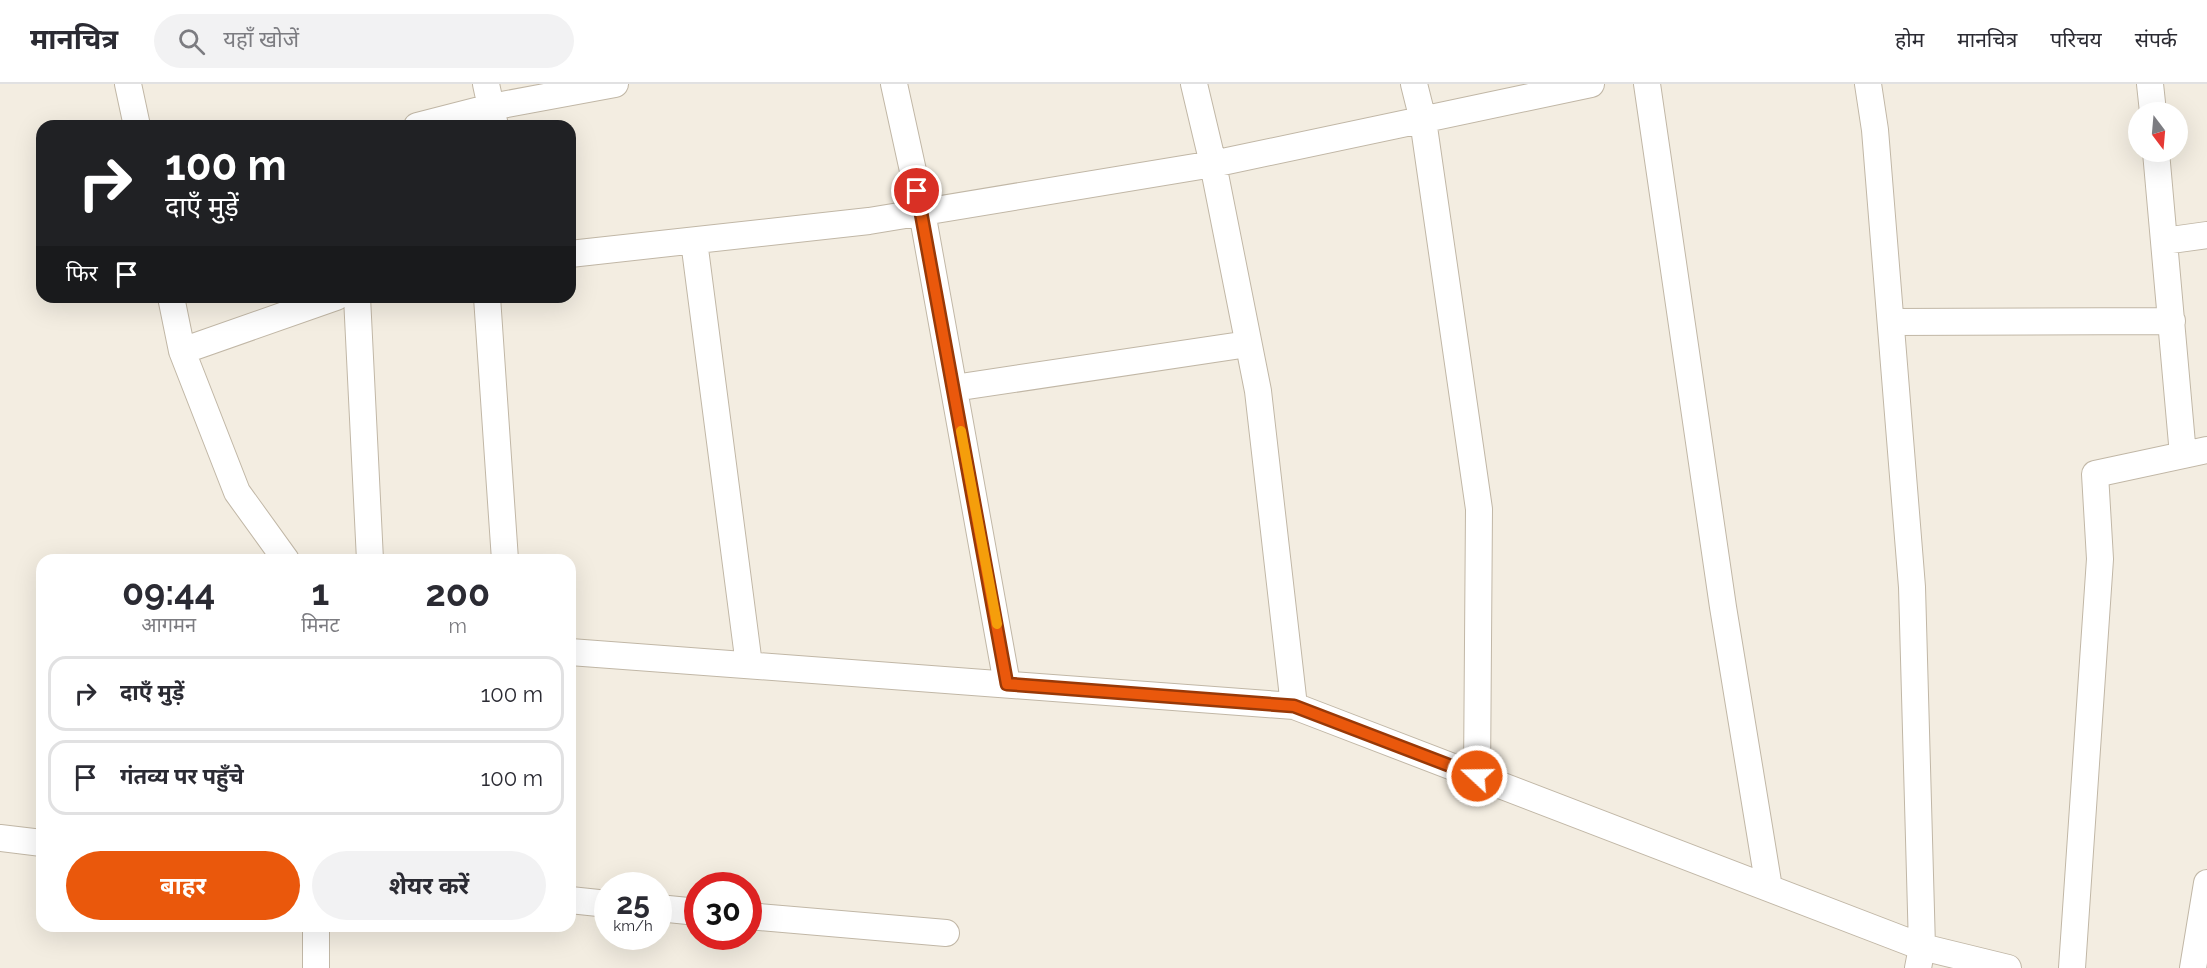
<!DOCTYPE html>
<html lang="hi">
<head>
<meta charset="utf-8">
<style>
  body { margin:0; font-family:Raleway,"Noto Sans Devanagari",sans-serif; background:#f2f2f3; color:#2b2b33; height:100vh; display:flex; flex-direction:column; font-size:22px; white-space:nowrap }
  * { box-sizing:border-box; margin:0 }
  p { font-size:20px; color:#7c7c81 }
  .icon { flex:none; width:33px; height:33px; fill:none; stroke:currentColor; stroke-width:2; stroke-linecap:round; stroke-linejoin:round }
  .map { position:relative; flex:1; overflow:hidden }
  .details { position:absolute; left:36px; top:470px; width:540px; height:378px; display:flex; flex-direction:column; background:#fff; border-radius:18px; box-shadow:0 6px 24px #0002 }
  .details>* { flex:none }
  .guide { position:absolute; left:36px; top:36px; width:540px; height:183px; border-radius:18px; box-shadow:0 6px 24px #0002; background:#202124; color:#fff; overflow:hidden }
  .needle { width:39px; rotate:164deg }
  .fabs { position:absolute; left:2128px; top:18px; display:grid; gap:12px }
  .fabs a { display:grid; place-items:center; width:60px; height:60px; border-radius:50%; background:#fff; box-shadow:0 6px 24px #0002; font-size:30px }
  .speed { position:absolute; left:594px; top:788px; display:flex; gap:12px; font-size:30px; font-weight:700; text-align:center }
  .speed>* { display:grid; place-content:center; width:78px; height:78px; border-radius:50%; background:#fff; box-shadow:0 6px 24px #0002; line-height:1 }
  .speed small { font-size:15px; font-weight:400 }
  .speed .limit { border:9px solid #d22; background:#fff; color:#111 }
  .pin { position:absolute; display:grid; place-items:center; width:51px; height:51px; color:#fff; margin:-26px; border:3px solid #fff; border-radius:50%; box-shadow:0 2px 6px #0007 }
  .me { position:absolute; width:66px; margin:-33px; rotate:291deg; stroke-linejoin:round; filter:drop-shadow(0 0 4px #0008) }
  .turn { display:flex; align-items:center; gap:21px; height:126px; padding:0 30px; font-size:27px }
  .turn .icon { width:78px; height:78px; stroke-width:2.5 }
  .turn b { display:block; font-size:42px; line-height:51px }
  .then { display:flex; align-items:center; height:57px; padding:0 30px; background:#0003; gap:12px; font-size:22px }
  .eta { display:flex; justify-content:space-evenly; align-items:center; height:102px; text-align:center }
  .eta b { font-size:36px; font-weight:700; line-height:42px }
  .primary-button { display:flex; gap:12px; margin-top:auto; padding:12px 30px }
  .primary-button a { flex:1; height:69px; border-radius:36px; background:#ea580c; color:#fff; font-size:24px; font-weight:700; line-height:69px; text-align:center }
  .primary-button a+a { background:#f2f2f3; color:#2b2b33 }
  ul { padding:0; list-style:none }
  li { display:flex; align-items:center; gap:18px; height:75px; margin:0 12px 9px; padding:0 18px; border:3px solid #e1e1e2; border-radius:18px }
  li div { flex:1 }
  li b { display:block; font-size:22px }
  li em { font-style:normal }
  header { display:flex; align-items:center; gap:36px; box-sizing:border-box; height:84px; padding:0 30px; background:#fff; border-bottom:2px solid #e1e1e2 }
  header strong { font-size:28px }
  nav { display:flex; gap:33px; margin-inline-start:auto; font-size:21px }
  .search { width:420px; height:54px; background:#f2f2f3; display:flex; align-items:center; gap:15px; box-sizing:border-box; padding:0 21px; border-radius:33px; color:#7c7c81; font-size:22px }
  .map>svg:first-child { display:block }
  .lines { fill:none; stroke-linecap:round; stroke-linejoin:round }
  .minor-casing { stroke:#c1b7a6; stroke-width:28 }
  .minor { stroke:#fff; stroke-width:26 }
  .route-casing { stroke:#983908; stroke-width:15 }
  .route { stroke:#ea580c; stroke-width:10 }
  .slow { stroke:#f59e0b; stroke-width:10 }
</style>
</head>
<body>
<header>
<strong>मानचित्र</strong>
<div class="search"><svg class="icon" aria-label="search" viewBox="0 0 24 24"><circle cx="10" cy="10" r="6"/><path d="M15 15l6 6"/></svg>यहाँ खोजें</div>
<nav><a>होम</a><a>मानचित्र</a><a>परिचय</a><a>संपर्क</a></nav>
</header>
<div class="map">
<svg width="2207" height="884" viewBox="0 0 2207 884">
  <rect width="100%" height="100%" fill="#f3ede1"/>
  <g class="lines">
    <defs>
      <path id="minor" d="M128 0 137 42
        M486 0 495 42
        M894 0 922 128 1007 600
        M1194 0 1213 80 1258 307 1294 622
        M1414 0 1423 36 1479 425 1477 692
        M1647 0 1723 523 1769 804
        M2150 0 2153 28
        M417 42 491 23 615 0
        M2156 68 2183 371
        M694 157 749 581
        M2164 157 2207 151
        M570 170 869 137 1213 80 1591 0
        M171 213 182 267 336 213
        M357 213 370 476
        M487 213 505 476
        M1891 238 2172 237
        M182 267 237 408 286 476
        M954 304 1248 260
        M570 568 1294 622 1922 863 1912 503 1875 46 1868 0
        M0 754 42 759
        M570 816 608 820
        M658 824 698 828
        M748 832 946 849
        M316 842V884
        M1918 884 1922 863 2008 884
        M2072 884 2100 475 2095 390 2207 366
        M2193 884 2207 799"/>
    </defs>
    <!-- minor casing -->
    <use href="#minor" class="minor-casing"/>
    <!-- minor -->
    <use href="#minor" class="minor"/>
  </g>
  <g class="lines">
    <defs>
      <path id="route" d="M917 107 1007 600 1294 622 1477 692"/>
    </defs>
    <!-- route casing -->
    <use href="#route" class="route-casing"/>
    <!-- route -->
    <use href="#route" class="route"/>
    <!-- slow -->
    <path class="slow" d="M961 347 997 540"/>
  </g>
</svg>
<div class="fabs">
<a><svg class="needle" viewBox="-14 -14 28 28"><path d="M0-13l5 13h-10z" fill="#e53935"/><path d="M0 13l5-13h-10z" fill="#7c7c81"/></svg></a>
</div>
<div class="speed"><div>25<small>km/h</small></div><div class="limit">30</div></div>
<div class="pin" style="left:917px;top:107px;background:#d93025"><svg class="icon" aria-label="arrive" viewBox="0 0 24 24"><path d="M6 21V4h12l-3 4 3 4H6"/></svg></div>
<svg class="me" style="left:1477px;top:692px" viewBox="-20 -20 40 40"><circle r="17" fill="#ea580c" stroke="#fff" stroke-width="3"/><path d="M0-11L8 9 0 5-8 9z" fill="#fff"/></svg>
<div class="guide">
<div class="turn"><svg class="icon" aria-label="right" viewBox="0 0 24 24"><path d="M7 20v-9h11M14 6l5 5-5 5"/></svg><div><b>100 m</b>दाएँ मुड़ें</div></div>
<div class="then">फिर<svg class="icon" aria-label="arrive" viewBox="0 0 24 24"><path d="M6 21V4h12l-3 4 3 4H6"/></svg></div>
</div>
<section class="details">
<div class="eta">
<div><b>09:44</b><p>आगमन</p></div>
<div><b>1</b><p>मिनट</p></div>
<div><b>200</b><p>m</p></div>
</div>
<ul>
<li><svg class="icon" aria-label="right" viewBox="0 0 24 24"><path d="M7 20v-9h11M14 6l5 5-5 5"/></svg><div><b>दाएँ मुड़ें</b></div><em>100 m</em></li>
<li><svg class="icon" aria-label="arrive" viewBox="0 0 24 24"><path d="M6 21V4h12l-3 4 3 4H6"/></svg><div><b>गंतव्य पर पहुँचे</b></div><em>100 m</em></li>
</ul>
<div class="primary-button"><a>बाहर</a><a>शेयर करें</a></div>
</section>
</div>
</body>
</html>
